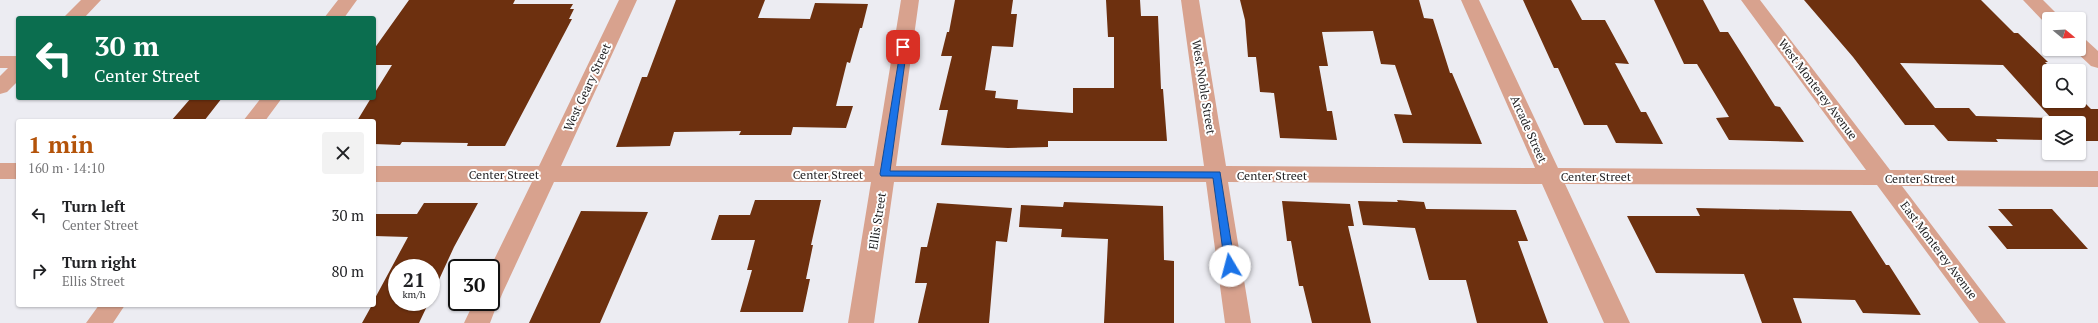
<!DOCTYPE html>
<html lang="en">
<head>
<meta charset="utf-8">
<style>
  body { margin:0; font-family:"PT Serif",serif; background:#f2f2f2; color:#202124; height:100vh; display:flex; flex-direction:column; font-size:15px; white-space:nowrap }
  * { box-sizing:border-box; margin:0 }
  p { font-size:13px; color:#757577 }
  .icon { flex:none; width:22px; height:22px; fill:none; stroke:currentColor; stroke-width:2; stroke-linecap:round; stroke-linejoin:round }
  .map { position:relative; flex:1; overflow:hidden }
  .drawer { position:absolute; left:16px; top:119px; width:360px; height:188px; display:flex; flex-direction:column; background:#fff; border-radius:4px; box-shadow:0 1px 3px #0004 }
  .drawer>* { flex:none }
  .hud { position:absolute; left:16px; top:16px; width:360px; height:84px; border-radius:4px; box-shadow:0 1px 3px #0004; background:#0b6e4f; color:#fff; overflow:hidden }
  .needle { width:26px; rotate:108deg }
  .fabs { position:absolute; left:2042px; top:12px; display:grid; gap:8px }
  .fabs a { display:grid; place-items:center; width:44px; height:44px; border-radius:4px; background:#fff; box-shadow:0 1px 3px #0004; font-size:20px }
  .speed { position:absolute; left:388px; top:259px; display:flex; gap:8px; font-size:20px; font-weight:700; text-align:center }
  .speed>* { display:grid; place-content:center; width:52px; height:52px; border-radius:50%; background:#fff; box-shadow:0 1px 3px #0004; line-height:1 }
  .speed small { font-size:10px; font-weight:400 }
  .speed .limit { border:2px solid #111; border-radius:6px; background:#fff; color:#111 }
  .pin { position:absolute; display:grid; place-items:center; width:34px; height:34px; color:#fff; margin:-17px; border-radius:8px; box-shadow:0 2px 6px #0006 }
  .me { position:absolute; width:44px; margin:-22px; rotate:352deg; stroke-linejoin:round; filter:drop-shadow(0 0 3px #0008) }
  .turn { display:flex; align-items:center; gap:14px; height:84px; padding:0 12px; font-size:18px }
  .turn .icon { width:52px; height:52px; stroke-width:2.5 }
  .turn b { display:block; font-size:28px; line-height:34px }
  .round { display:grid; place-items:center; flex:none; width:42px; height:42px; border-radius:4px; background:#f2f2f2 }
  .head { display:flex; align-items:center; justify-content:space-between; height:68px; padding:0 12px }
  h1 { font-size:24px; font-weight:800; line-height:30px; color:#b45309 }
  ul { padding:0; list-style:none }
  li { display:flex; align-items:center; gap:12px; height:56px; padding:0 12px }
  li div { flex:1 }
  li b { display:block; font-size:15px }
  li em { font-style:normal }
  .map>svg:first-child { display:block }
  .building { fill:#6d300f; fill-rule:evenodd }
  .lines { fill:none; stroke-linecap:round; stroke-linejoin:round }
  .street { fill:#d8a28e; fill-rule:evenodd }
  .route { fill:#1a73e8; stroke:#114b97 }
  .labels { text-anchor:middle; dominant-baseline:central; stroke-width:4; stroke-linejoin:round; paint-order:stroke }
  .street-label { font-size:12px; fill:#1f1f21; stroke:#fff }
</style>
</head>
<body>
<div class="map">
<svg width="2098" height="323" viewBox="0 0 2098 323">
  <rect width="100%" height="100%" fill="#ececf2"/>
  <!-- building -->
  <path class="building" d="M409 0H515L513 4H573L570 9H574L569 19H572L505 146H467L468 143 402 142 400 145 374 144V121H357L371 98H374V94L392 65H374V49Z
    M676 0H765L758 18 810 19 815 3 868 4 862 28H860L850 63 847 62 836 106H853L846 128 793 127 791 135H739L741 131 674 132 670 146 616 147 642 77H647Z
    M955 0H1013L1011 14H1017L1013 47 992 46 985 90 996 91 995 98 1018 100 1017 109 1073 113V88H1114V37H1108L1106 0H1140L1141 16H1158L1161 89H1163L1167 141H1048V147L1008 148 941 145 948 110H939L952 56H941L947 32H949Z
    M1240 0H1419L1424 18 1433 19 1450 73H1452L1482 144 1403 143 1394 114 1412 115 1395 65 1381 64 1373 31 1322 32 1328 66H1319L1327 111H1332L1337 140 1280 138 1274 93 1260 92 1256 57H1248L1245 20Z
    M1523 0H1571L1582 20H1605L1629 64 1615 63 1641 112H1646L1663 144 1616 143 1607 125H1584L1558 68H1554Z
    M1654 0H1703L1720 32H1728L1775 106 1780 107 1804 142 1729 140 1716 118 1729 117 1697 64H1684Z
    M1804 0H1981L2014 33H2018L2048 62H2045L2054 71H2049V101H2079V97L2091 109H2098V141H2079V123H2049V140L1996 139 1998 142 1948 141 1934 125H1905L1853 57ZM1900 63 2003 65 2051 118 1976 116 1969 108H1935Z
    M191 98H222L204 121H171Z
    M755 200H821L811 245H813L806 279H810L803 312H740L752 270H747L755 240H711L719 215H750Z
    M1397 200 1424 202 1426 209 1516 210 1528 241H1518L1548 323H1477L1466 280H1429L1415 228 1363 225 1358 201 1398 202Z
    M1282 201 1350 204 1354 226H1348L1371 323H1312L1303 286H1299L1291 241H1287Z
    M1064 202 1163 206 1164 260 1174 261V323H1104L1108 239 1061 237 1062 229 1019 227 1021 205 1063 207Z
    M424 203H478L454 247 431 297V268H397V302H429L419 323H362L372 305H374V300L408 237 374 236V214H417Z
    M937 203 1012 208 1007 242 996 241 989 323H918L927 283H915L921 247H927Z
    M1696 208 1851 211 1886 265H1889L1921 315 1863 313 1855 300 1793 298 1802 323H1762L1744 274 1656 273 1627 216H1700Z
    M1998 209H2052L2088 249H2007L1988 226H2013Z
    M581 211 648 212 600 323H529Z"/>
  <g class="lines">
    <!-- street -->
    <path class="street" d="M81 0H101L84 18H63Z
      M338 0H357L344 18H324Z
      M619 0H637L561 166H874L901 0H919L896 166H1204L1181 0H1199L1226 166 1535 168 1461 0H1479L1558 168 1866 170 1741 0H1760L1890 170 2098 171V187L1902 186 2006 323H1979L1877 185 1565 184 1630 323H1604L1542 184 1228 182 1251 323H1225L1206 182H894L874 323H848L871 182H554L503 292 500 299 497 300 498 302 490 323H464L474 302H491L490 268 532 182H374V166H539Z
      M2023 0H2043L2062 19H2049V24L2045 23Z
      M2079 38 2086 40 2098 51V68L2091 66 2073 49H2079Z
      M0 56H18V81L7 92 0 94V76L8 68H0Z
      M261 98H282L265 121H243Z
      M0 163H18V179H0Z
      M99 305H125L113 323H86Z"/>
  </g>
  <!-- route -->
  <path class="route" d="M901 46 907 47 890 171 1220 172 1235 266 1233 269H1226L1225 266 1213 178 881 176 880 174Z"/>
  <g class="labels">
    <!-- street labels -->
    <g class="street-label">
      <text transform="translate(587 87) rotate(-65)">West Geary Street</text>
      <text transform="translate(1204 87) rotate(81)">West Noble Street</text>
      <text transform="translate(1818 89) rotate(53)">West Monterey Avenue</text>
      <text transform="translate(1529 129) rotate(66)">Arcade Street</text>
      <text x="504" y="174">Center Street</text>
      <text x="828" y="174">Center Street</text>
      <text x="1272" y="175">Center Street</text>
      <text x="1596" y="176">Center Street</text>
      <text x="1920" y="178">Center Street</text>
      <text transform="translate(877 221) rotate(-81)">Ellis Street</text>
      <text transform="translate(1939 250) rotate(53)">East Monterey Avenue</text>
    </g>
  </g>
</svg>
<div class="fabs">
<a><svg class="needle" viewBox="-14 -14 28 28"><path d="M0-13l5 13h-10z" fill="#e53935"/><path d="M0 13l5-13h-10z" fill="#757577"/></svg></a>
<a><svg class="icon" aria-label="search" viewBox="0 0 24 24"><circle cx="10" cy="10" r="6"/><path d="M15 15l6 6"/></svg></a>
<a><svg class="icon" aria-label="layers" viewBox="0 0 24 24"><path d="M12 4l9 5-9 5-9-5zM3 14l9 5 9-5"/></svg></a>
</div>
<div class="speed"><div>21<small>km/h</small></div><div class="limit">30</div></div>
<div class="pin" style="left:903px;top:47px;background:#d93025"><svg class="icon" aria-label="arrive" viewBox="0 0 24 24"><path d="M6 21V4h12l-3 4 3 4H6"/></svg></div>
<svg class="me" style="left:1230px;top:266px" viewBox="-20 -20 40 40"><circle r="19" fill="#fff"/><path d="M0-13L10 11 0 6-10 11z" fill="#1a73e8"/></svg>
<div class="hud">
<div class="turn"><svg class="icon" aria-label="left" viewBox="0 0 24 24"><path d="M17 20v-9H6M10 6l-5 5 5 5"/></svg><div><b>30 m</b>Center Street</div></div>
</div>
<section class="drawer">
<div class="head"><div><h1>1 min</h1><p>160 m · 14:10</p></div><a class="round"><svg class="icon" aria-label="close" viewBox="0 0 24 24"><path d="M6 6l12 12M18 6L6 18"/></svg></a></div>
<ul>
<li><svg class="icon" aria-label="left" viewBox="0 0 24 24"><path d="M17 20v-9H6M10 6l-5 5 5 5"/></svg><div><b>Turn left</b><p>Center Street</p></div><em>30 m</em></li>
<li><svg class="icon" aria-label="right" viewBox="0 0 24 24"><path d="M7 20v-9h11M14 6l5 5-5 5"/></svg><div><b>Turn right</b><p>Ellis Street</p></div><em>80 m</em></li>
</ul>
</section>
</div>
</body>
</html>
